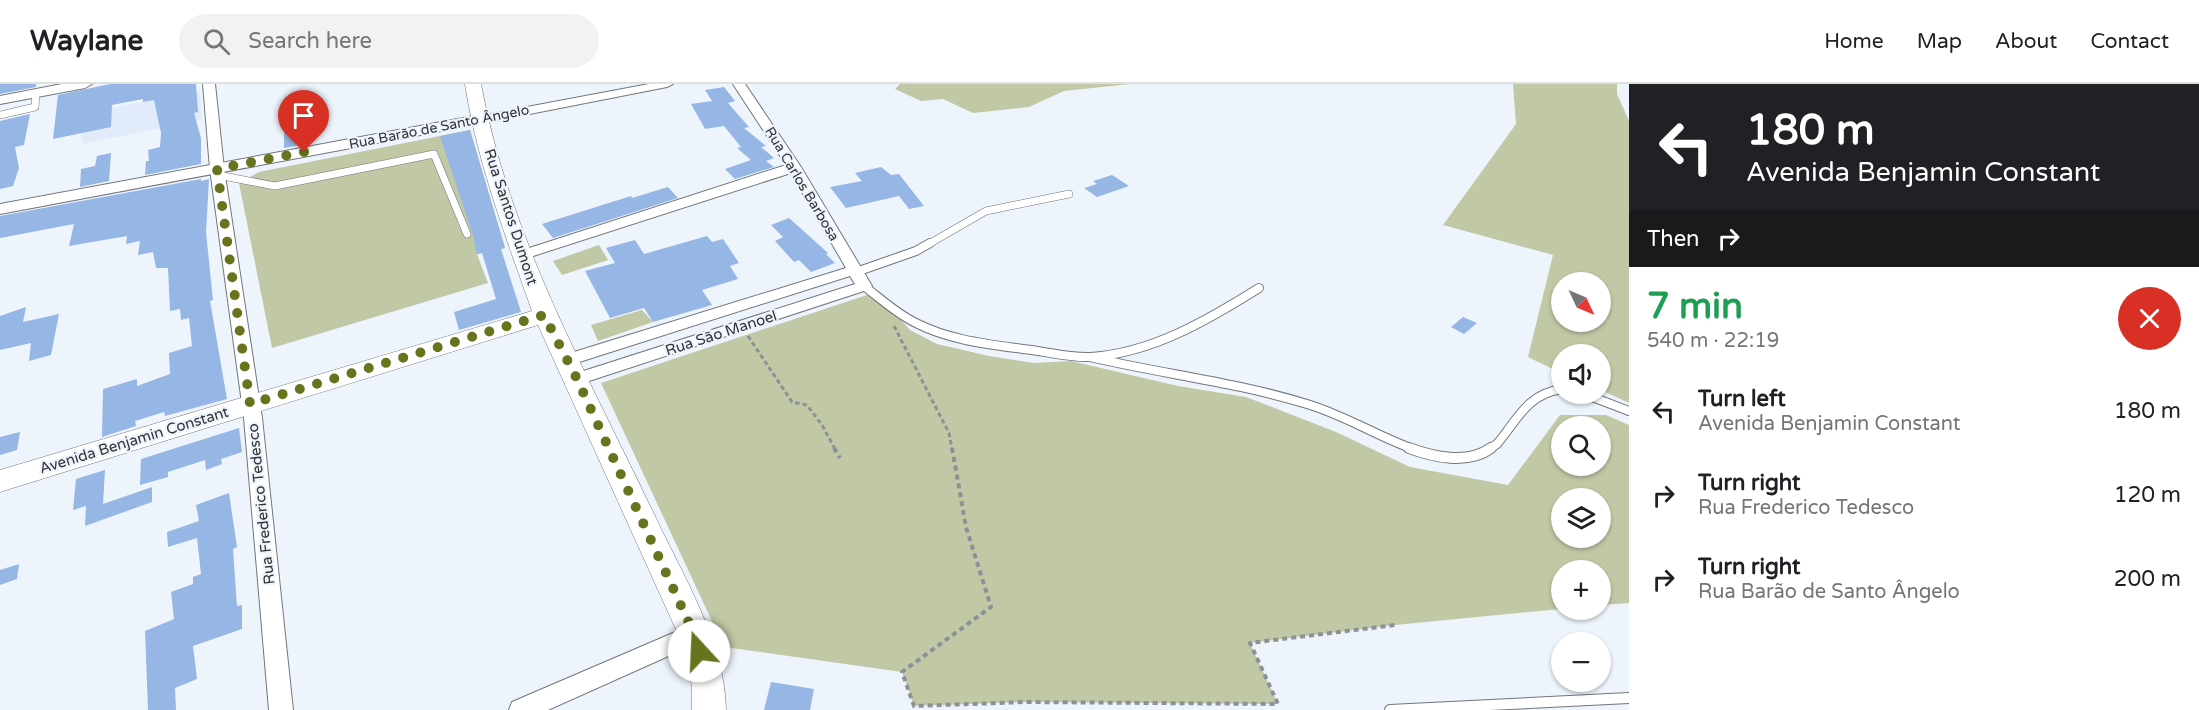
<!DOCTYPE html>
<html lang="en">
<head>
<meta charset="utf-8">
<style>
  body { margin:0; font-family:"Varela Round",sans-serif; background:#f2f2f2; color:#202124; height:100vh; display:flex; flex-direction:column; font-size:22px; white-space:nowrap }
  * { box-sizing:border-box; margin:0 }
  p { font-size:20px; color:#757577 }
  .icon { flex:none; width:33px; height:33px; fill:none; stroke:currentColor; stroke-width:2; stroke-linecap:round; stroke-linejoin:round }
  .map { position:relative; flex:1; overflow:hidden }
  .sheet { display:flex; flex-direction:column; background:#fff; width:570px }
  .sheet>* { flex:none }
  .banner { background:#202124; color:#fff; overflow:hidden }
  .needle { width:39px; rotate:134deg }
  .tools { position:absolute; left:1551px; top:188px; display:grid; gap:12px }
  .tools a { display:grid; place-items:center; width:60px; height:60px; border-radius:50%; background:#fff; box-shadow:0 2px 4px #0004; font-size:30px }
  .pin { position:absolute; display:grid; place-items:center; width:51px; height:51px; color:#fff; margin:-62px -26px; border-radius:50% 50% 50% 0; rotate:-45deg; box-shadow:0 0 6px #0007 }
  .pin .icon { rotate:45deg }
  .me { position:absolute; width:66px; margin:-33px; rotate:340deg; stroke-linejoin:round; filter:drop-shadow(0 0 4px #0008) }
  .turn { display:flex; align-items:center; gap:21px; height:126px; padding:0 18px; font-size:27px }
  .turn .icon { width:78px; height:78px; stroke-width:2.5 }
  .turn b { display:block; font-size:42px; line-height:51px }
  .then { display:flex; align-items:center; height:57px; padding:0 18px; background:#0003; gap:12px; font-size:22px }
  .round { display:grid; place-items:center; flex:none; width:63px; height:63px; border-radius:32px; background:#f2f2f2 }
  .head { display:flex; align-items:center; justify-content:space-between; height:102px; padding:0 18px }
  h1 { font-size:36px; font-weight:800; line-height:45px; color:#1e9e55 }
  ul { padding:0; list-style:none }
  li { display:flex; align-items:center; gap:18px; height:84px; padding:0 18px }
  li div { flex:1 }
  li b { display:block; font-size:22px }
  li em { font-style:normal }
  header { display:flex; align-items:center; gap:36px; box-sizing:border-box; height:84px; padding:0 30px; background:#fff; border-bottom:2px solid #e0e0e0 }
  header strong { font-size:28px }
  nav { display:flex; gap:33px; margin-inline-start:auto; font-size:21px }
  .search { width:420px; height:54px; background:#f2f2f2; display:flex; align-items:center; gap:15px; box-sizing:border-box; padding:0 21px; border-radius:33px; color:#757577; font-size:22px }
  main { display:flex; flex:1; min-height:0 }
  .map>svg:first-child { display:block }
  .built { fill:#e1ebfa }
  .green { fill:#c1c8a5; fill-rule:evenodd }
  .building { fill:#96b6e5 }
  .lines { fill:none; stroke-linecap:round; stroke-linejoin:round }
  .service-far2-casing { stroke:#71767d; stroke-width:8 }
  .service-far1-casing { stroke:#71767d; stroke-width:10 }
  .service-casing { stroke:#71767d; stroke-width:12 }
  .minor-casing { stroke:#71767d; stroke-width:2 }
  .tertiary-casing { stroke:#71767d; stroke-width:2 }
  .secondary-casing { stroke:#71767d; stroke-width:1 }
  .path-far1 { stroke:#8d9196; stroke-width:3; stroke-dasharray:4.5 3; stroke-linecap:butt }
  .path { stroke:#8d9196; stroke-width:4; stroke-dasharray:5 4; stroke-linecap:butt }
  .service-far2 { stroke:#fff; stroke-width:7 }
  .service-far1 { stroke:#fff; stroke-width:8 }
  .service { stroke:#fff; stroke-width:10 }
  .minor { fill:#fff; fill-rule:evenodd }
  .tertiary { fill:#fff; fill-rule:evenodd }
  .secondary { fill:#fff; fill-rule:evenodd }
  .route { stroke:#67731d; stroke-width:10; stroke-dasharray:0 18 }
  .labels { text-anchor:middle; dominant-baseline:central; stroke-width:4.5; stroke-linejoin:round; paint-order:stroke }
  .far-street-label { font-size:14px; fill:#313336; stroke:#eef4fc }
  .street-label { font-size:15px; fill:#313336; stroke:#eef4fc }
</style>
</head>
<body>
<header>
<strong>Waylane</strong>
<div class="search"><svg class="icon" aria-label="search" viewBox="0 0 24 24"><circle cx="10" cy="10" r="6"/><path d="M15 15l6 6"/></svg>Search here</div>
<nav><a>Home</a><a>Map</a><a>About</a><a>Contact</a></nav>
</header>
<main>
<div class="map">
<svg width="1629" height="626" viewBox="0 0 1629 626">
  <rect width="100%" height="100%" fill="#eef4fc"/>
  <!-- built -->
  <path class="built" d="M200 7 202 36 82 60 81 30Z"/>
  <!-- green -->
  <path class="green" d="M900 0H1130L1064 7 1029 23 973 29 943 15 921 17 895 5Z
    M1513 0H1617V10L1629 37V319L1601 306 1600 270H1562L1561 289 1528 273 1553 171 1443 141 1516 40ZM1562 198H1600V237H1562Z
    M470 46 505 164 477 170 488 199 272 264 239 99 259 88Z
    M599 161 608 176 562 191 553 177Z
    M876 208 910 246 937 260 989 272 1034 279 1071 277 1178 302 1246 313 1336 348 1410 383 1508 401 1560 331H1606L1629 341V519L1601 521 1600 486H1562L1561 525 1395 541 1250 559 1278 620 1026 618 914 622 902 588 724 563 601 299ZM1562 342H1600V381H1562ZM1562 414H1600V453H1562Z
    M642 226 653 238 598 257 591 241Z"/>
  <!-- building -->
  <path class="building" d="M0 0H36V3L0 10Z
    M110 0H196L198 28 194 29 201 54V80L145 91 146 77H149L148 66 160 63 161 49 154 16 143 18V15L112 21 111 43 53 55 58 11Z
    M724 3 735 17 728 19 749 43 744 44 766 62 761 63 774 74 766 77 774 83 735 95 725 85 751 76 737 64 741 63 724 42 705 45 691 20 712 17 705 6Z
    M30 30 24 61 15 63 19 84 13 102 0 105V37Z
    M298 44 300 61 284 64V47Z
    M470 46 505 164 501 165 521 228 459 246 454 228 496 215 482 169 477 170 472 148 440 52Z
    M111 69 109 97 80 103 81 85 95 82 97 72Z
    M881 83 891 91 899 90 924 122 909 125 899 112 846 124 830 103 862 97 855 89Z
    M1112 91 1129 102 1097 113 1084 104 1097 100 1093 97Z
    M201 95V97L209 95 206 148 213 216 210 217 227 315 165 332 164 328 135 337 136 342 102 353 103 305 137 295V302L170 290 169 269 192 262 189 234 181 236 180 225 170 227 168 184H156L153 168 138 171 140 157 126 160 127 152 69 162 74 140 0 154V132Z
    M668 103 678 114 553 154 542 140 631 112 632 114Z
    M789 134 828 169 826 170 835 179 811 188 799 176 794 178 775 157 783 153 771 141Z
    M707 152 712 158 723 155 739 179 730 182 738 195 702 206 712 221 653 238 644 224 610 234 585 187 615 179 606 164 635 156 644 170Z
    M26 223 23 238 59 230 51 271 29 277 31 259 0 266V232Z
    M1463 233 1477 239 1464 250 1451 243Z
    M239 344 242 368 221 375 222 380 206 386 205 376 168 388V393L140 401 141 375Z
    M20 348 17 366 0 371V353Z
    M105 386 103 420 152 403V418L85 442 86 422 73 426 76 395Z
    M229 409 237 463 233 465 237 522 242 521V545L193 562 197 595 175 604 176 626H148L145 547 174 535 171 508 193 500V493L201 490 197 454 168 463 167 448 199 437 196 421Z
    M19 480 17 495 0 501V486Z
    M771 598 814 605 810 626H764Z"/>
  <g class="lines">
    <defs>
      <path id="service-far2" d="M0 31 35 23 36 9
        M218 91 275 102 434 70 467 150
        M927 161 986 127 1069 110"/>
      <path id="service-far1" d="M856 188 916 167 930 159
        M864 202C881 215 897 230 916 239 949 256 987 260 1023 265 1045 267 1068 274 1091 273 1152 269 1208 236 1259 204
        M1090 273C1162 290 1236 298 1307 320 1344 331 1377 352 1413 365
        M1582 309 1629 327
        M1489 365 1497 360C1518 335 1527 310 1562 305"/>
      <path id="service" d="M1409 364C1433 373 1468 381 1491 364
        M1390 626 1629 614"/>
      <path id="minor" d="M203 0H215L224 85 262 334 293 626H269L244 334 210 85Z
        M649 0H673L667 3 479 40 473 36 479 32Z
        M733 0H745L801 83 872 202 870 205 583 299H571L568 295 571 291 855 200 850 192 573 280H561L558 276 561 272 846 184 791 89 527 174 522 176 514 171 517 168 786 81Z
        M694 540 702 543 705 550 702 557 548 626H509L512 618Z"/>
      <path id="tertiary" d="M62 0H92L85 4 0 20V12Z
        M479 31 484 33 487 36 484 39 0 130V120Z"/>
      <path id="secondary" d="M465 0H481C509 152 587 290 653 428 681 488 725 558 726 626H692V602L678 550 538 241 0 408V386L532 227C506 153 477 78 465 0Z"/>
    </defs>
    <!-- service-far2 casing -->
    <use href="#service-far2" class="service-far2-casing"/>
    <!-- service-far1 casing -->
    <use href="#service-far1" class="service-far1-casing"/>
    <!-- service casing -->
    <use href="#service" class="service-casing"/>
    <!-- minor casing -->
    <use href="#minor" class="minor-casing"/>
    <!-- tertiary casing -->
    <use href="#tertiary" class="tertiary-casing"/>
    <!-- secondary casing -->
    <use href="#secondary" class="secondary-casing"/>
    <!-- path-far1 -->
    <path class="path-far1" d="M894 242 949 349 952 365
      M748 252 792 318 807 321 822 341 835 365"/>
    <!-- path -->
    <path class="path" d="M834 364 840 374
      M952 364 966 443 991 523 902 588 914 622 1026 618 1278 620 1250 559 1395 541"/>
    <!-- service-far2 -->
    <use href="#service-far2" class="service-far2"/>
    <!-- service-far1 -->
    <use href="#service-far1" class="service-far1"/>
    <!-- service -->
    <use href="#service" class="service"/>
    <!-- minor -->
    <use href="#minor" class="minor"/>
    <!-- tertiary -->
    <use href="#tertiary" class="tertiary"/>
    <!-- secondary -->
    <use href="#secondary" class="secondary"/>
  </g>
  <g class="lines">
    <!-- route -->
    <path class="route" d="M304 68 217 85 250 320 544 231 577 295 694 550 699 567"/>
  </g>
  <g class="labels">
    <!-- far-street labels -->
    <g class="far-street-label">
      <text transform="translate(439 43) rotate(-11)">Rua Barão de Santo Ângelo</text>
      <text transform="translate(802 100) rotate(59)">Rua Carlos Barbosa</text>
    </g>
    <!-- street labels -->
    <g class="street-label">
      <text transform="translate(511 133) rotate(72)">Rua Santos Dumont</text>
      <text transform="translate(721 249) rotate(-18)">Rua São Manoel</text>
      <text transform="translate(134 356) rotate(-17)">Avenida Benjamin Constant</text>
      <text transform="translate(261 420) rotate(-96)">Rua Frederico Tedesco</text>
    </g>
  </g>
</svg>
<div class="tools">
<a><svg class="needle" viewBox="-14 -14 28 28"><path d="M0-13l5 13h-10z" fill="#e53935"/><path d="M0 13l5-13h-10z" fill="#757577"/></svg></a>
<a><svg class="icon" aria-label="sound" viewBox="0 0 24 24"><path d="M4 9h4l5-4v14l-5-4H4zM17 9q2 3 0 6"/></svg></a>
<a><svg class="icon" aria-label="search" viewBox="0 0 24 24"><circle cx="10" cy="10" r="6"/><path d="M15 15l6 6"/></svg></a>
<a><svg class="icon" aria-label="layers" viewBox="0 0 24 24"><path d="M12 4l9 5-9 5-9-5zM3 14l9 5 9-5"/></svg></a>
<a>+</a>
<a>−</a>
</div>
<div class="pin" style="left:304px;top:68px;background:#d93025"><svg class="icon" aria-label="arrive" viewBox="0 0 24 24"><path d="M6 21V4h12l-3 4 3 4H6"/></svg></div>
<svg class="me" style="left:699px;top:567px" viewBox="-20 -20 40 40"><circle r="19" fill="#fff"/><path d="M0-13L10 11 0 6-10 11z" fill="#67731d"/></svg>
</div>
<section class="sheet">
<div class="banner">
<div class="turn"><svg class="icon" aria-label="left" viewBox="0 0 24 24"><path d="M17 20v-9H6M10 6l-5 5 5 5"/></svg><div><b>180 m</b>Avenida Benjamin Constant</div></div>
<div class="then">Then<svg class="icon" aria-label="right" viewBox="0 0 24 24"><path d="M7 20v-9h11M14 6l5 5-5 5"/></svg></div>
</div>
<div class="head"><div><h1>7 min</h1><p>540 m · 22:19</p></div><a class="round" style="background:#d93025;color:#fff"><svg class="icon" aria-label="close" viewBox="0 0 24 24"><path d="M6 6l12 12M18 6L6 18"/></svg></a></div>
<ul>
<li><svg class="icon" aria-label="left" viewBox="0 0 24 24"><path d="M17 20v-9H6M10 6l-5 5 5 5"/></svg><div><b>Turn left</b><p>Avenida Benjamin Constant</p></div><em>180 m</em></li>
<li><svg class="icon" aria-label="right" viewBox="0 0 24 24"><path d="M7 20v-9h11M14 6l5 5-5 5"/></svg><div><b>Turn right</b><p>Rua Frederico Tedesco</p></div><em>120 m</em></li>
<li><svg class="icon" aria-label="right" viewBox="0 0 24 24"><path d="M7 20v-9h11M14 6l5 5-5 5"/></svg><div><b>Turn right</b><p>Rua Barão de Santo Ângelo</p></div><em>200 m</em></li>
</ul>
</section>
</main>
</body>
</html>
